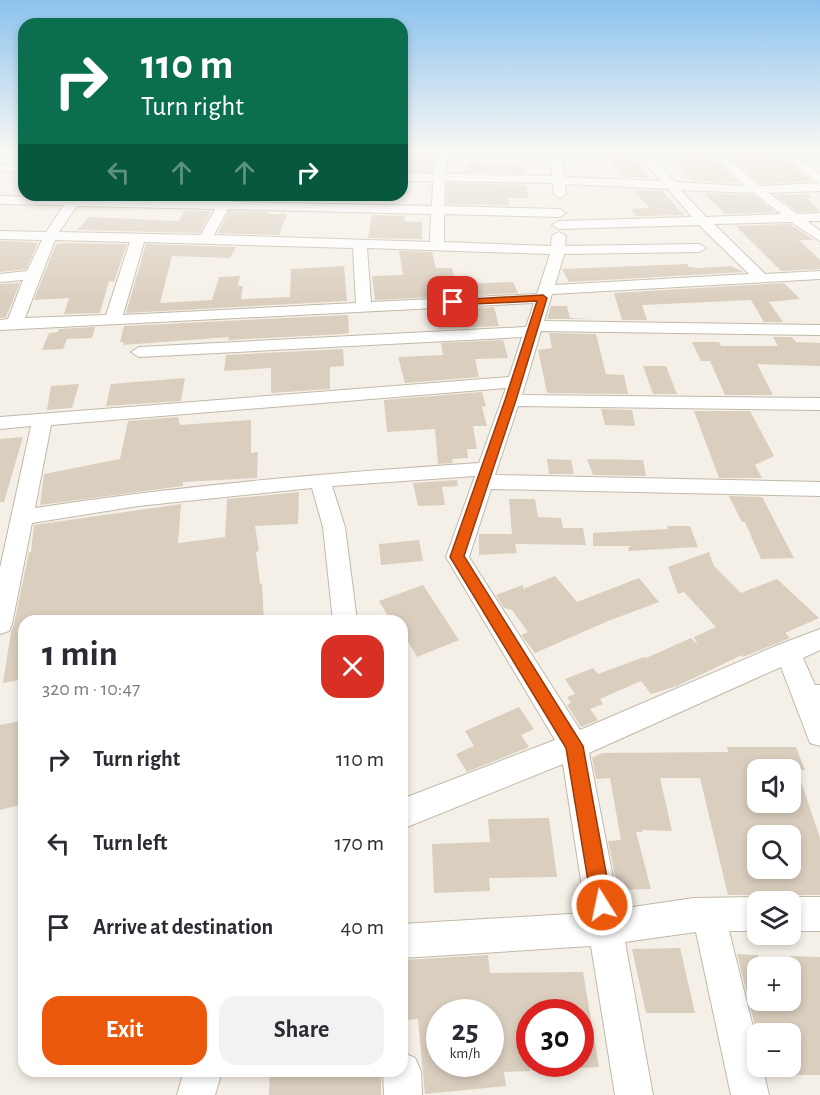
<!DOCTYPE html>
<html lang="en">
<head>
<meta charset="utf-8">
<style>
  body { margin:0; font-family:"Alegreya Sans",sans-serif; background:#f2f2f3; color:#2b2b33; height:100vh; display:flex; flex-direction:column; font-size:22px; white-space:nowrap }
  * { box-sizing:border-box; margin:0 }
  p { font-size:20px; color:#7c7c81 }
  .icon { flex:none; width:33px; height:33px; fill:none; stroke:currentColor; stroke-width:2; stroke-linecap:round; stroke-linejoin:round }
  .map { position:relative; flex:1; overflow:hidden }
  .details { position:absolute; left:18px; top:615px; width:390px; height:462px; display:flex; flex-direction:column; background:#fff; border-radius:18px; box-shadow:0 3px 9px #0003 }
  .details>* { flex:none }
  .banner { position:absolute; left:18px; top:18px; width:390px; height:183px; border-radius:18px; box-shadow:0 3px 9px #0003; background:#0b6e4f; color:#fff; overflow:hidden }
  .fabs { position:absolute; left:747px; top:759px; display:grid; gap:12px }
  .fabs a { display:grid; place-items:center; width:54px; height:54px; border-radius:12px; background:#fff; box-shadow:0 3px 9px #0003; font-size:30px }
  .speed { position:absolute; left:426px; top:999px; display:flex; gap:12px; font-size:30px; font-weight:700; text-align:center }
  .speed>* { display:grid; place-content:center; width:78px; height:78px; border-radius:50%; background:#fff; box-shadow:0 3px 9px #0003; line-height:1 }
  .speed small { font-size:15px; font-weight:400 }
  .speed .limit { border:9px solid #d22; background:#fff; color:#111 }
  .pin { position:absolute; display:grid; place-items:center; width:51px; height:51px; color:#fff; margin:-26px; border-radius:12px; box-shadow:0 3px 9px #0006 }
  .me { position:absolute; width:66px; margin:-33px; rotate:350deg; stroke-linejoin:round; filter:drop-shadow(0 0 4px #0008) }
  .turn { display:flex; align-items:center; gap:21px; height:126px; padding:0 24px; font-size:27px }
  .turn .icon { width:78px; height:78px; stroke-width:2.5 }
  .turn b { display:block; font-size:42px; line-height:51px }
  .lanes { display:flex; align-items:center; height:57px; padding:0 24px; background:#0003; justify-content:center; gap:30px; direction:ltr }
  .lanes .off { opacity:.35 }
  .round { display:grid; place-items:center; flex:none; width:63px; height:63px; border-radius:18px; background:#f2f2f3 }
  .head { display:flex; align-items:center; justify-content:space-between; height:102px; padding:0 24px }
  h1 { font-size:36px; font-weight:700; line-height:45px }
  .cta { display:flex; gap:12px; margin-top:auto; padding:12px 24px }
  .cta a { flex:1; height:69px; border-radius:18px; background:#ea580c; color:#fff; font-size:24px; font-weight:700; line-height:69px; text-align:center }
  .cta a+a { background:#f2f2f3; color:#2b2b33 }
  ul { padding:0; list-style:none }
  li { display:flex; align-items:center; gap:18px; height:84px; padding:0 24px }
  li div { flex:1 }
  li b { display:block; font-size:22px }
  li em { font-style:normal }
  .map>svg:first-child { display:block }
  .building { fill:#dacebe; fill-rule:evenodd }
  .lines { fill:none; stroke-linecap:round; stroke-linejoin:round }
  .minor-casing { stroke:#c1b8a9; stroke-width:2 }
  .minor { fill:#fff; fill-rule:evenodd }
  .route { fill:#ea580c; stroke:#983908; stroke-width:1.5 }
</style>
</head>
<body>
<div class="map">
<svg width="820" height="1095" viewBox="0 0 820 1095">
  <rect width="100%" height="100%" fill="#f5f0e7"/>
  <!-- building -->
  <path class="building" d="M766 153 775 154 813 181 761 184 728 155Z
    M710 156 739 183 692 181 674 158Z
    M409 157 432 158 430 172 407 171Z
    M632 158 651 178 623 177 607 159Z
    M467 164 525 166 526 173 448 172 467 171Z
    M447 183 527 185 528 198H508L509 205 446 204Z
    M633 190 662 191 684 215 636 216 630 209 649 208Z
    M704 193 753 195 775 212 725 214Z
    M808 194 812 198H807L820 211 798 212 775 195Z
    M184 211H211L200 233 77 230 89 217 179 221Z
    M229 211 268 212 267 214H287L279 235 218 233Z
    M372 215 405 216 404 221 422 222V239L368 238Z
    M790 224 814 240H799L820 260V269L781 271 736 226Z
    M0 241 30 242 38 243 26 269 0 272Z
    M66 243 127 244 114 282 109 281 100 313 64 314 69 298 34 300 56 244Z
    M146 244 236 247 230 258 172 256 160 303 212 300 219 277 240 276 238 286H243L241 299 290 297 291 269 344 266 347 301 126 313Z
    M399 251 432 252 436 268H452L456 284 513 282 518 293 375 300 372 276 403 275Z
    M687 264 689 267 701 268 731 266 744 272 569 282 562 269Z
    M20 283 6 317 0 318V284Z
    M784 283 800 299 769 302 783 322H764L751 300 642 305 647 320H622L614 293Z
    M551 306H567L570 318 593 319H547Z
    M494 307 499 326 439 329 437 310Z
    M348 315 349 333 343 334 228 340 229 337 123 345 124 342H120L124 326Z
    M95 327 92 338 67 339 63 349 42 350 49 333 58 332 59 329Z
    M549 333 596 334 606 374 624 375 628 394 547 393 538 350 552 348Z
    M773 337H792L796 342 820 343V366L757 364 773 395H725L710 361H701L692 342H719L721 346H778Z
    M503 340 508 358 475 359 479 377 405 383 398 357 443 355 441 343Z
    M343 349 344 366 330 367V389L271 393V368L224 371 226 355Z
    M643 366H666L677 394H653Z
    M185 378 181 401 106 406 111 384Z
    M79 384 72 408 47 410 51 386Z
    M482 392 486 406 482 407 487 426H473L477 449H467L468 458 452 459 453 463 438 464 435 429 387 432 384 400Z
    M601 409 632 410 635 426 605 425Z
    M694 411H750L774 456 755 465 762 478H719Z
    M178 417 180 425 251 420V453L258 452 257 478 183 482V486L40 505 44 474 120 459 128 421Z
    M23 437 4 502H0V439Z
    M547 459 571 460 574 474H549Z
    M587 459 643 460 646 476 593 475Z
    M457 480 458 486 442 487 445 505 418 506 413 483Z
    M299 492 298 524 255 526 259 551 256 552 260 584H262L264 621H70L71 618 24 621V679L3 683 11 632 14 624 29 552H31L34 525 181 504 178 543 225 537 227 499Z
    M729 496 762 497 794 558 761 559 745 522H742Z
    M509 499H535L538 517 561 518 563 528H583L586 545 515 544 517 553 479 555V534H512Z
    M667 526H690L698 547 629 551 628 548 631 546H593V533L668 529Z
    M419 540 423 561 381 565 379 544Z
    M709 552 714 566 741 593 777 579 819 618 785 633 790 638 743 657 742 655 677 686 651 694 641 681 600 699 603 704 590 709 598 720 581 727 567 705 571 703 567 697 575 694 565 679 593 668 598 674 644 657 646 658 691 638 698 645 694 637 716 627 684 592 678 594 668 567Z
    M555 576 577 602 639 578 659 602 608 621 535 653 521 635 528 632 512 610 504 608 496 595 523 585V589Z
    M423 585 459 640 417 657 402 631V621H391L379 601Z
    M519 707 534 729 521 735 529 747 467 772 456 754 474 746 465 731Z
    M24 720V804L0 810V725Z
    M727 747H796L805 770H797L820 838V895H790L783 898 758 895H728L700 778H660L672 831 642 830V832H636L651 889 618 890 608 841 621 840 610 778 596 779 592 758 602 753 728 752ZM758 770H790V802H758ZM758 830H790V868H758Z
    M549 818 557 877 489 878 490 891 434 893 432 844 490 842 488 819Z
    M680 948 695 1013H646L632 949Z
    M737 954 758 955V1000H790V956L820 957V1075H790V1034H757Z
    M488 955 490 973 583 972 599 1067 580 1068V1012H530V1071L504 1072 506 1086 425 1094 418 1019 406 1020 404 960ZM440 1012H490V1064H440Z
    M270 1071H381V1095H269Z"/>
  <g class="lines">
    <defs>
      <path id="minor" d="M402 151H519L514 154 448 156 445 174 552 176 550 151H562L564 177 661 181 643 161 649 158 653 159 675 182 745 186 708 151H720L760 186 819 183 775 151H787L820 174V191L769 193 797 214 820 213V221H807L820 231V241L791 222 714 224 765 274 820 271V279L552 294 544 321 820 325V335L541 331 522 395 820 398V410L518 406 495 475 820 482V496L491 489 469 557 580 730 778 645 820 629V650L803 658 815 685H820V746L810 743 781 667 589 753 619 909 694 898 758 897 768 902H758V931H729L758 1047V1066H762L769 1095H731L696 932 625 942 653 1095H615L591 946 402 958V924L586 913 563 764 402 829V799L555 740 446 557 475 476 332 486 345 527 357 621H333L323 527 312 488 138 506 32 523 12 624 9 631 0 634V568L31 426 0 429V417L509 377 522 337 139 357 131 352 139 347 526 327 534 303 0 330V320L8 319 23 280 0 282V274L27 271 42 240 0 239V231L46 232 64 205 0 204V196L71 198 73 195H86L84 198 219 201 223 195H235L232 202 432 206 433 181H402V173L433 174 436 156 402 155ZM445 181 553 183 554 194 560 198 566 194 565 184 668 189 692 217 559 221 552 225 559 229 699 225 749 274 555 285 564 254 699 252 706 248 699 244 565 246 566 236 559 232 552 236 551 246 444 242V214L560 217 566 213 560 209 444 206ZM681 190 754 193 781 214 706 217ZM77 206 215 209 201 235 59 232ZM228 209 431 214 430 242 214 235ZM55 240 130 242 106 315 25 318ZM144 242 353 248 356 303 123 315ZM367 248 550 254 537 294 371 302ZM506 388 479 463C330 473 182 485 35 508L51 425Z
        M0 165 24 166V172L0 171Z
        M790 897H820V931H790V902H780Z
        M402 1052 415 1058 421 1071 422 1095H384L383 1071H402Z
        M184 1071H222L215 1095H177Z"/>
    </defs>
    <!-- minor casing -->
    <use href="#minor" class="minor-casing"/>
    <!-- minor -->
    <use href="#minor" class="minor"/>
  </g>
  <!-- sky -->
  <linearGradient id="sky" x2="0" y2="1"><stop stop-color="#8bc2ee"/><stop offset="0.5" stop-color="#faf8f4"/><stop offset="1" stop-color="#faf8f4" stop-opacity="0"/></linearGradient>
  <rect width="820" height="304" fill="url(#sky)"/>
  <!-- route -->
  <path class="route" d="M543 295 547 298 516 400 464 556 583 746 612 905 609 912 602 915 595 912 592 905 566 748 450 557 505 400 537 301 453 305 449 302 453 300Z"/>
</svg>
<div class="fabs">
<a><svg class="icon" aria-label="sound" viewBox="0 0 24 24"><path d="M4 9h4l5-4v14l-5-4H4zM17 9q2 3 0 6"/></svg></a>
<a><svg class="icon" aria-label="search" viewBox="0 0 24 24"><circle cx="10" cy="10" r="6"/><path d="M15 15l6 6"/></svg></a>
<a><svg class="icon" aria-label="layers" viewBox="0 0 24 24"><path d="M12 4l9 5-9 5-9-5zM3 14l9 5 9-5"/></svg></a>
<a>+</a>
<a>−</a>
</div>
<div class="speed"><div>25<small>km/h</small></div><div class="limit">30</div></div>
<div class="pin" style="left:453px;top:302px;background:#d93025"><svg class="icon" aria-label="arrive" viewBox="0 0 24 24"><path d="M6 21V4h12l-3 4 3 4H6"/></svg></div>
<svg class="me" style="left:602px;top:905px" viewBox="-20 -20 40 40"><circle r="17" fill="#ea580c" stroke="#fff" stroke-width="3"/><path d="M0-11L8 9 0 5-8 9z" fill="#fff"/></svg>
<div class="banner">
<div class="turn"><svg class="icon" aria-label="right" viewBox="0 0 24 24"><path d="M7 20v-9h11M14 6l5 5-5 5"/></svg><div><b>110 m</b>Turn right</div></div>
<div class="lanes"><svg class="icon off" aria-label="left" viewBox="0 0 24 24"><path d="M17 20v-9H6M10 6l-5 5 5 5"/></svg><svg class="icon off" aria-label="ahead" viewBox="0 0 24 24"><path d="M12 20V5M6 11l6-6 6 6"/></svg><svg class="icon off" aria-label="ahead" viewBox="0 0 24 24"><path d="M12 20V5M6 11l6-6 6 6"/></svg><svg class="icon" aria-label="right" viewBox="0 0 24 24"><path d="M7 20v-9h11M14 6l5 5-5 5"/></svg></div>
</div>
<section class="details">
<div class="head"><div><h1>1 min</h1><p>320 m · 10:47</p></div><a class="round" style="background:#d93025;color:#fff"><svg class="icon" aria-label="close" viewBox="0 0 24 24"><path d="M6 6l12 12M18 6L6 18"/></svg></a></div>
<ul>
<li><svg class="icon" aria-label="right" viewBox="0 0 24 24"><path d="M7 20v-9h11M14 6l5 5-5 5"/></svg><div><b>Turn right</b></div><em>110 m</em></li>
<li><svg class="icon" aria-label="left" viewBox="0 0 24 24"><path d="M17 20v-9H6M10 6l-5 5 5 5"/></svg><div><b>Turn left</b></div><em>170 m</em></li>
<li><svg class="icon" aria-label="arrive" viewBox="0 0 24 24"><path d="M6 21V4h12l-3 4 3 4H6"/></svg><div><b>Arrive at destination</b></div><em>40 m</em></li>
</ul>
<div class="cta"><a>Exit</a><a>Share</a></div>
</section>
</div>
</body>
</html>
